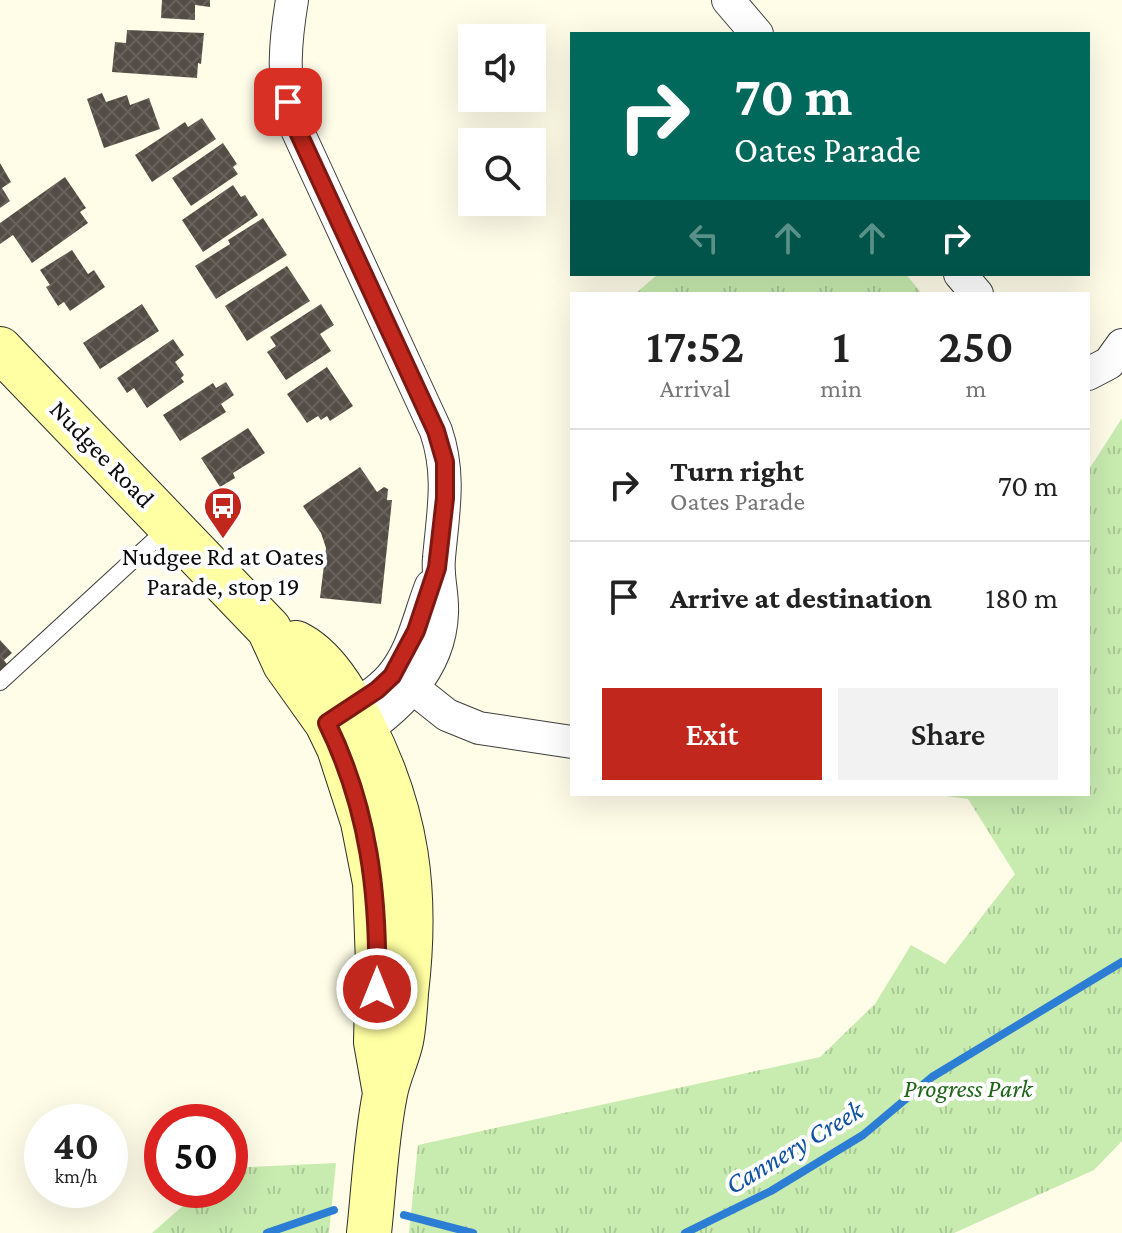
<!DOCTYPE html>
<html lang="en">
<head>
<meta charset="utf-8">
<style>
  body { margin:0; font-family:"Crimson Pro",serif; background:#f2f2f2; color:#222; height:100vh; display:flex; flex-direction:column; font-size:30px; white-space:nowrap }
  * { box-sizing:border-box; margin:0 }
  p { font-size:26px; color:#767676 }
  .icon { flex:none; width:44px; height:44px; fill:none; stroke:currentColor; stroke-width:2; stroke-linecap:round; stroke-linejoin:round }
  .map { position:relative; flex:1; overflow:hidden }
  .details { position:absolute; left:570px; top:292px; width:520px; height:504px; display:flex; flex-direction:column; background:#fff; border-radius:0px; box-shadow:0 8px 32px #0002 }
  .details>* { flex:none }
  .hud { position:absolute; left:570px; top:32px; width:520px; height:244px; border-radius:0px; box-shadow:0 8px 32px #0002; background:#00695c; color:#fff; overflow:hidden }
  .tools { position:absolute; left:458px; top:24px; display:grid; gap:16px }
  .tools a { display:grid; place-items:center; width:88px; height:88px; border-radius:0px; background:#fff; box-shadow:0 8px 32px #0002; font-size:40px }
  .speed { position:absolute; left:24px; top:1104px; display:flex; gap:16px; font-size:40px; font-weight:700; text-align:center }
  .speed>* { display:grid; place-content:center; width:104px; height:104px; border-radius:50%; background:#fff; box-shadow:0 8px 32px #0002; line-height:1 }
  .speed small { font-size:20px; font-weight:400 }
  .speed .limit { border:12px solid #d22; background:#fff; color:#111 }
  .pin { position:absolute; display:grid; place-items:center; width:68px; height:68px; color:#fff; margin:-34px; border-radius:16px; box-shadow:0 4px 12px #0006 }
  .me { position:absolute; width:88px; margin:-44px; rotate:0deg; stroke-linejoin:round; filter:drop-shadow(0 0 6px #0008) }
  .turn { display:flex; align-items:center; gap:28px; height:168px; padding:0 32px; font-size:36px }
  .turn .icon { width:104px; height:104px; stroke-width:2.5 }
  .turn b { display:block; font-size:56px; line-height:68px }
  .lanes { display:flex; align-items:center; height:76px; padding:0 32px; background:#0003; justify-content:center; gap:40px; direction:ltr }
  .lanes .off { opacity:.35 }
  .eta { display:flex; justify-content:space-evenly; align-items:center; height:136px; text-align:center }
  .eta b { font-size:48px; font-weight:600; line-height:56px }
  .action { display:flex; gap:16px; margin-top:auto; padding:16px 32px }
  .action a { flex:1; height:92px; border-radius:0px; background:#c1271c; color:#fff; font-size:32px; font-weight:600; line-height:92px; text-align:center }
  .action a+a { background:#f2f2f2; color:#222 }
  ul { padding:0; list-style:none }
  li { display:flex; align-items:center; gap:24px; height:112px; padding:0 32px; border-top:2px solid #e0e0e0 }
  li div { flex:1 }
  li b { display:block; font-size:30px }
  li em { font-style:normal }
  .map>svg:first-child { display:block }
  .grass { fill:url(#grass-tufts) }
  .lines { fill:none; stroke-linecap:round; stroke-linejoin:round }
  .stream { stroke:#2c7ed5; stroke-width:8 }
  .building { fill:url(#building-cross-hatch) }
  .service-casing { stroke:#3e3e3e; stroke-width:18 }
  .minor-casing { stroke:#3e3e3e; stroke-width:34 }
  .secondary-casing { stroke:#2d2d2d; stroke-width:46 }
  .service { stroke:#fff; stroke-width:16 }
  .minor { stroke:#fff; stroke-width:32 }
  .secondary { stroke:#ffffa3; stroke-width:44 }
  .route-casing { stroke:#7d1912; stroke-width:20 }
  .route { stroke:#c1271c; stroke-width:14 }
  .labels { text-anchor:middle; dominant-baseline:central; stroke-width:8; stroke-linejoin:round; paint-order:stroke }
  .street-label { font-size:26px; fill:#0b0b0b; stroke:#fff }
  .poi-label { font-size:26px; fill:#0b0b0b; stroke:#fff }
  .park-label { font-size:26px; font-style:italic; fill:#1f6518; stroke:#fff }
  .water-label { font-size:28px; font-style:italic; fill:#0e51a2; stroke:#fff }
</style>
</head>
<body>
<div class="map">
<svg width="1122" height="1233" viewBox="0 0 1122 1233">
  <defs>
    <pattern id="grass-tufts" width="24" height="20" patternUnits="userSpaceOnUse" patternTransform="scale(2)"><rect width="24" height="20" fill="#c8ebb0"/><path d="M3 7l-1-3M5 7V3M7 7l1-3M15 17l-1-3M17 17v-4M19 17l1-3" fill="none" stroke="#aac896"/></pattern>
    <pattern id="building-cross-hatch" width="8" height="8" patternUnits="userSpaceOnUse" patternTransform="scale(2)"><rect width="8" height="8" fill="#544d46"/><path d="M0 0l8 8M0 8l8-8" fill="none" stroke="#68625c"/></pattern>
  </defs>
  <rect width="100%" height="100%" fill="#fffde8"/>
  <!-- grass -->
  <path class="grass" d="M658 274H906L922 294H635Z
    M1122 418V1141L1094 1170 954 1233H409L418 1145 820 1057 875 1004 911 945 945 964 1015 874 968 799 932 794H1088V471Z
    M336 1163 329 1233H152L201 1190H230V1168Z"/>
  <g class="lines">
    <!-- stream -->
    <path class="stream" d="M404 1215 473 1233
      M267 1233 334 1210
      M685 1233 771 1191 863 1135 932 1077 1122 962"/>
  </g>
  <!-- building -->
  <path class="building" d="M162 0H210V7L195 5V20L161 18Z
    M127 30 204 33 201 64 198 63 197 78 112 72 115 42 126 43Z
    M102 93 106 102 127 95 130 105 149 98 160 129 104 148 87 99Z
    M202 118 216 139 152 182 135 155 185 122 188 127Z
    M223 143 237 164 233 167 238 174 191 206 172 178Z
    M0 163 11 182 2 188 10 201 0 208Z
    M65 177 86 208 80 212 88 223 32 263 13 235 0 244V223Z
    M233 185 241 197 245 195 258 215 203 252 182 220Z
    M263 218 287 255 216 299 195 266 230 244 228 240Z
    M72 250 88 274 94 270 105 287 70 311 64 302 58 306 46 287 50 285 40 270Z
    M287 266 310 301 247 341 225 306Z
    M142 304 159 331 100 369 83 343Z
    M321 304 334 325 320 334 331 351 286 380 267 352 276 346 270 337Z
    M173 339 184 355 175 362 184 375 181 378 184 382 147 408 134 388 127 393 117 378Z
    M327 367 353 406 330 421 327 416 321 420 318 416 307 423 287 394Z
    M226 382 234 395 221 404 226 412 180 441 163 415 213 383 216 388Z
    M248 428 265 453 233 473 235 478 220 487 201 458Z
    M360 467 377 492 384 487 388 489 387 500H392L381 604 320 598 326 548 321 533 303 506Z
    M0 640 12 653 4 660 9 667 0 675Z"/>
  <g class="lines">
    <defs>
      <path id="service" d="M0 682 170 526"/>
      <path id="minor" d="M292 0C285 42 282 79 293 121L436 431C451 475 443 512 439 558 437 576 443 594 442 613 440 672 395 711 350 741
        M728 0 757 34
        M960 274 977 294
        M1088 374 1109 363 1122 345
        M413 688 447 715 479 728 572 742
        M335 718C354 706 376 694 391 677 413 652 419 616 431 586"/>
      <path id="secondary" d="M0 349 269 629 285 664 327 723 339 748 363 822 375 883 378 963 376 1042 385 1093
        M296 643C325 657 346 694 361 722 408 812 418 893 406 993 405 1009 404 1026 401 1041 397 1059 388 1076 385 1094 376 1139 374 1187 369 1233"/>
    </defs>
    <!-- service casing -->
    <use href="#service" class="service-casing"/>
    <!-- minor casing -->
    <use href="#minor" class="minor-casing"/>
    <!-- secondary casing -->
    <use href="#secondary" class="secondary-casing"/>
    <!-- service -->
    <use href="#service" class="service"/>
    <!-- minor -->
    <use href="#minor" class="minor"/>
    <!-- secondary -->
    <use href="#secondary" class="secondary"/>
  </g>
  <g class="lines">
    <defs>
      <path id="route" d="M288 102 293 121 436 431 445 462V498L437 568 416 631 392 676 377 690 327 723C369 809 379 895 377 989"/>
    </defs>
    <!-- route casing -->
    <use href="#route" class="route-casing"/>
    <!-- route -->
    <use href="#route" class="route"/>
  </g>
  <!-- icons -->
  <defs>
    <symbol id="bus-pin" viewBox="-11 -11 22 30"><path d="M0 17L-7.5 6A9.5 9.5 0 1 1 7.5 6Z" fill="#c1271c" stroke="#fff"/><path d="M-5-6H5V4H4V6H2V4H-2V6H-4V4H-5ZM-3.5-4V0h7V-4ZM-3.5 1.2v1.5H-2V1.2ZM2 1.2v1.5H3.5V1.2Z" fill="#fff"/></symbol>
  </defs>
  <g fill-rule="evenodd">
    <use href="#bus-pin" x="201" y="484" width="44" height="60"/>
  </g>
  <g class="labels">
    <!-- street labels -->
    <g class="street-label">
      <text transform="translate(102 454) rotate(46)">Nudgee Road</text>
    </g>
    <!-- poi labels -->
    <g class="poi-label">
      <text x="223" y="556">Nudgee Rd at Oates<tspan x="223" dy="30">Parade, stop 19</tspan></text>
    </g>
    <!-- park labels -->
    <g class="park-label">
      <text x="968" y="1088">Progress Park</text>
    </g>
    <!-- water labels -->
    <g class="water-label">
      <text transform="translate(794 1147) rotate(-31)">Cannery Creek</text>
    </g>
  </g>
</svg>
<div class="tools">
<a><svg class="icon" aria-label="sound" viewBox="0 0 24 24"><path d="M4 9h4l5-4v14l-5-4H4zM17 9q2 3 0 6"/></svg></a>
<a><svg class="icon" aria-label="search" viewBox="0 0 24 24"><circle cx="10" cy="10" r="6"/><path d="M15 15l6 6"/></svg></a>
</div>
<div class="speed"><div>40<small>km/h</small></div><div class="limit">50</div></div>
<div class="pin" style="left:288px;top:102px;background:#d93025"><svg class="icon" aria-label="arrive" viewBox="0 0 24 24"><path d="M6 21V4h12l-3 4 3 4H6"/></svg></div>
<svg class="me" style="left:377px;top:989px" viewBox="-20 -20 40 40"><circle r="17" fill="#c1271c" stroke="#fff" stroke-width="3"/><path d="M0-11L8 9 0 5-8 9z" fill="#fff"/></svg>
<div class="hud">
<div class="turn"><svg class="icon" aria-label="right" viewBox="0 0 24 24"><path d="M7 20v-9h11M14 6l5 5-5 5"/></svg><div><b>70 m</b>Oates Parade</div></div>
<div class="lanes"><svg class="icon off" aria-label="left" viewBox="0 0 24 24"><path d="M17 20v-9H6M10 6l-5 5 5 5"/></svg><svg class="icon off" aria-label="ahead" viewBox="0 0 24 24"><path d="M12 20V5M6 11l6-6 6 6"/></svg><svg class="icon off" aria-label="ahead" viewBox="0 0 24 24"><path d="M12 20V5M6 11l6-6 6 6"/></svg><svg class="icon" aria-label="right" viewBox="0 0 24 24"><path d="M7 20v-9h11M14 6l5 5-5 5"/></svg></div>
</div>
<section class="details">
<div class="eta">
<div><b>17:52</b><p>Arrival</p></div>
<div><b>1</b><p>min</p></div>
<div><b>250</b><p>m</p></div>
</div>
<ul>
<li><svg class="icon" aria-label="right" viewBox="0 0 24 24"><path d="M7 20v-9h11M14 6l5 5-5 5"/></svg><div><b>Turn right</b><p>Oates Parade</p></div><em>70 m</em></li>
<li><svg class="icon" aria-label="arrive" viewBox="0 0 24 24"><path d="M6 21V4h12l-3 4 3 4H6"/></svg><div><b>Arrive at destination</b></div><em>180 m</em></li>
</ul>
<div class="action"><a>Exit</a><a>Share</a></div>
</section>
</div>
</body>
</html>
